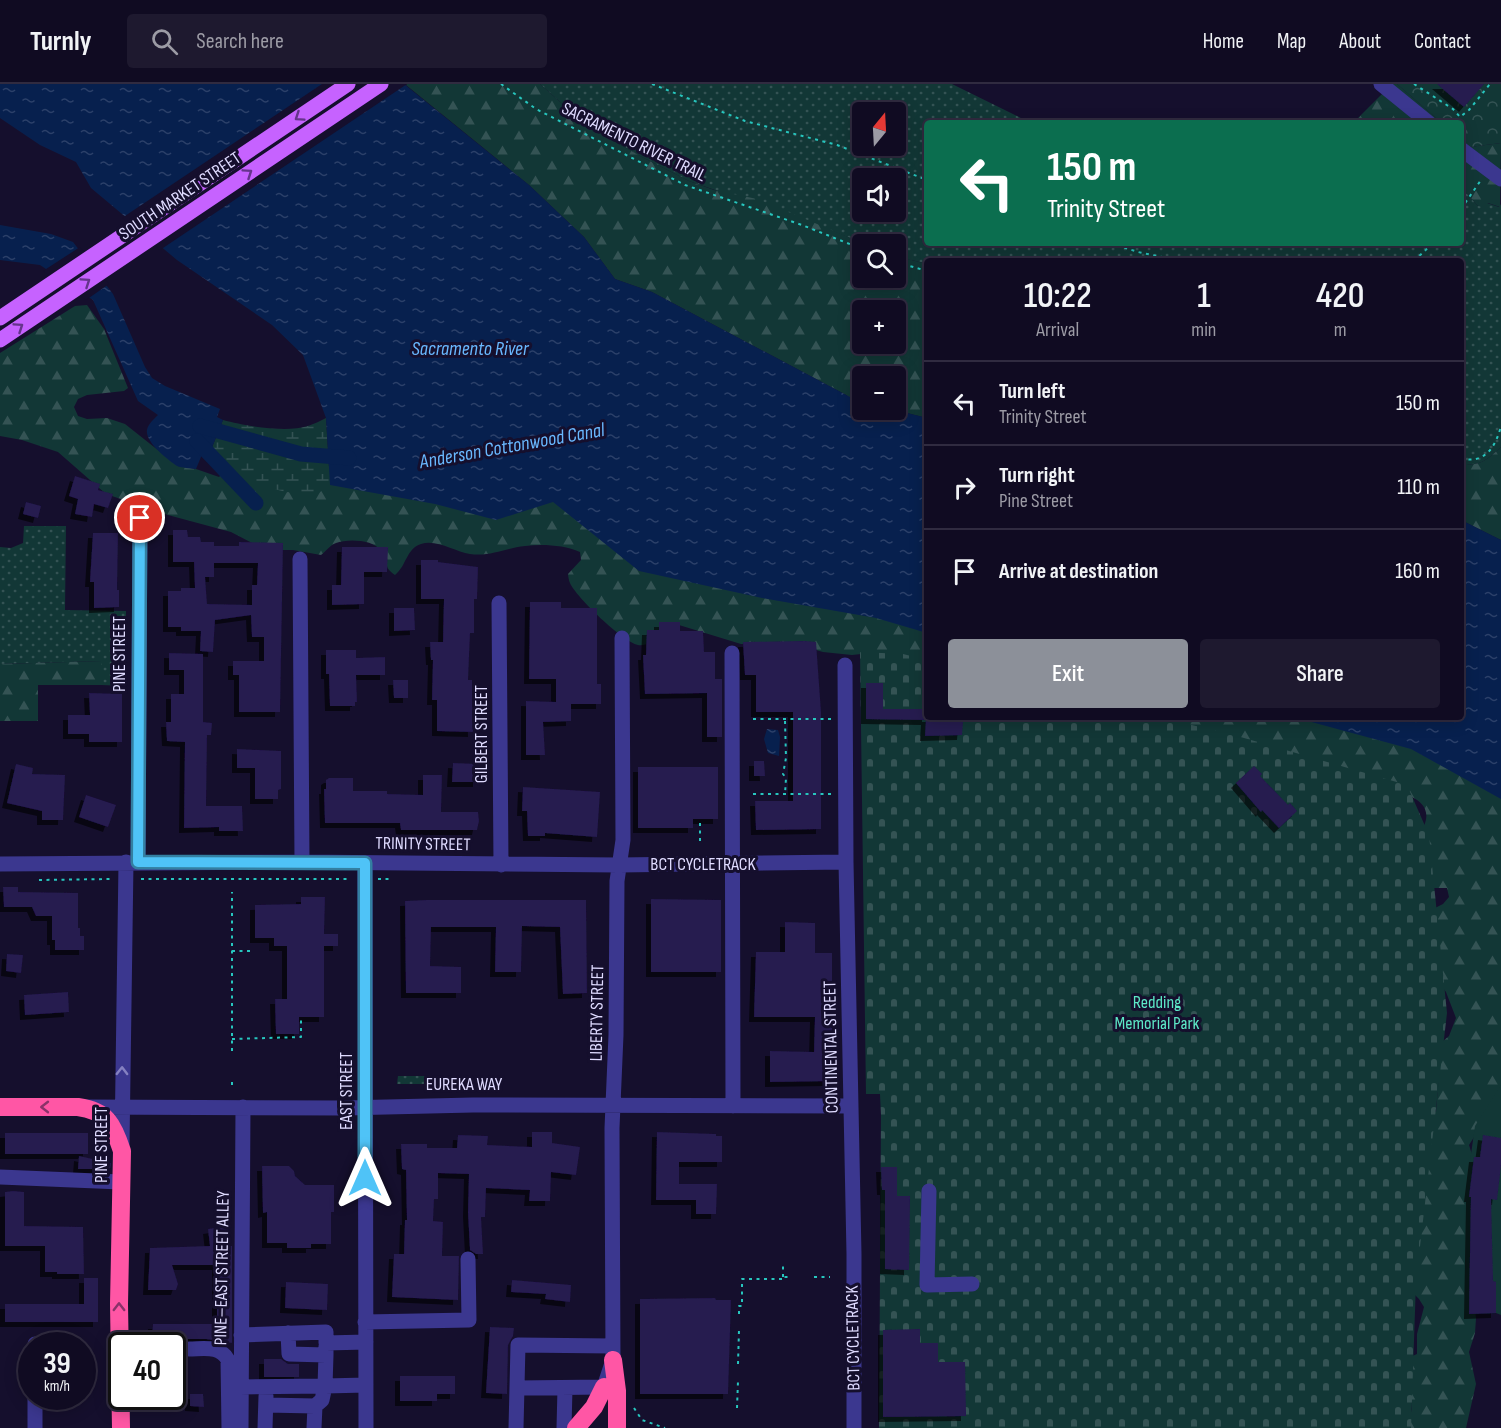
<!DOCTYPE html>
<html lang="en">
<head>
<meta charset="utf-8">
<style>
  body { margin:0; font-family:"Sofia Sans Condensed",sans-serif; background:#1e192f; color:#f1f3f6; height:100vh; display:flex; flex-direction:column; font-size:22px; white-space:nowrap }
  * { box-sizing:border-box; margin:0 }
  p { font-size:20px; color:#9c9ba5 }
  .icon { flex:none; width:33px; height:33px; fill:none; stroke:currentColor; stroke-width:2; stroke-linecap:round; stroke-linejoin:round }
  .map { position:relative; flex:1; overflow:hidden }
  .details { position:absolute; left:924px; top:174px; width:540px; height:462px; display:flex; flex-direction:column; background:#100b22; border-radius:6px; box-shadow:0 3px 15px #0003,0 0 0 2px #302b40 }
  .details>* { flex:none }
  .banner { position:absolute; left:924px; top:36px; width:540px; height:126px; border-radius:6px; box-shadow:0 3px 15px #0003,0 0 0 2px #302b40; background:#0b6e4f; color:#fff; overflow:hidden }
  .needle { width:39px; rotate:18deg }
  .buttons { position:absolute; left:852px; top:18px; display:grid; gap:12px }
  .buttons a { display:grid; place-items:center; width:54px; height:54px; border-radius:6px; background:#100b22; box-shadow:0 3px 15px #0003,0 0 0 2px #302b40; font-size:30px }
  .speed { position:absolute; left:18px; top:1248px; display:flex; gap:12px; font-size:30px; font-weight:700; text-align:center }
  .speed>* { display:grid; place-content:center; width:78px; height:78px; border-radius:50%; background:#100b22; box-shadow:0 3px 15px #0003,0 0 0 2px #302b40; line-height:1 }
  .speed small { font-size:15px; font-weight:400 }
  .speed .limit { border:3px solid #111; border-radius:9px; background:#fff; color:#111 }
  .pin { position:absolute; display:grid; place-items:center; width:51px; height:51px; color:#fff; margin:-26px; border:3px solid #fff; border-radius:50%; box-shadow:0 2px 6px #0007 }
  .me { position:absolute; width:66px; margin:-33px; rotate:0deg; stroke-linejoin:round; filter:drop-shadow(0 0 4px #0008) }
  .turn { display:flex; align-items:center; gap:21px; height:126px; padding:0 24px; font-size:27px }
  .turn .icon { width:78px; height:78px; stroke-width:2.5 }
  .turn b { display:block; font-size:42px; line-height:51px }
  .eta { display:flex; justify-content:space-evenly; align-items:center; height:102px; text-align:center }
  .eta b { font-size:36px; font-weight:600; line-height:42px }
  .primary-button { display:flex; gap:12px; margin-top:auto; padding:12px 24px }
  .primary-button a { flex:1; height:69px; border-radius:6px; background:#8c9099; color:#fff; font-size:24px; font-weight:600; line-height:69px; text-align:center }
  .primary-button a+a { background:#1e192f; color:#f1f3f6 }
  ul { padding:0; list-style:none }
  li { display:flex; align-items:center; gap:18px; height:84px; padding:0 24px; border-top:2px solid #302b40 }
  li div { flex:1 }
  li b { display:block; font-size:22px }
  li em { font-style:normal }
  header { display:flex; align-items:center; gap:36px; box-sizing:border-box; height:84px; padding:0 30px; background:#100b22; border-bottom:2px solid #302b40 }
  header strong { font-size:28px }
  nav { display:flex; gap:33px; margin-inline-start:auto; font-size:21px }
  .search { width:420px; height:54px; background:#1e192f; display:flex; align-items:center; gap:15px; box-sizing:border-box; padding:0 21px; border-radius:6px; color:#9c9ba5; font-size:22px }
  .map>svg:first-child { display:block }
  .grass { fill:url(#grass-dots); fill-rule:evenodd }
  .forest { fill:url(#forest-firs); fill-rule:evenodd }
  .wetland { fill:url(#wetland-marsh) }
  .cemetery { fill:url(#cemetery-stones) }
  .park { fill:url(#park-crowns) }
  .pitch { fill:#123736 }
  .water { fill:url(#water-ripples) }
  .pier { fill:#150f2d }
  .lines { fill:none; stroke-linecap:round; stroke-linejoin:round }
  .canal { stroke:#07204e; stroke-width:15 }
  .building { fill:#251a4f; fill-rule:evenodd; filter:url(#shadow) }
  .path { stroke:#27c6be; stroke-width:2; stroke-dasharray:3 4.5; stroke-linecap:butt }
  .minor { stroke:#3b378f; stroke-width:15 }
  .major { stroke:#c662ff; stroke-width:15 }
  .highway { stroke:#ff56a5; stroke-width:18 }
  .oneway { stroke:#65348c }
  .oneway2 { stroke:#8581c1 }
  .oneway3 { stroke:#8a3269 }
  .route-casing { stroke:#337fa1; stroke-width:15 }
  .route { stroke:#4fc3f7; stroke-width:10 }
  .labels { text-anchor:middle; dominant-baseline:central; stroke-width:6; stroke-linejoin:round; paint-order:stroke }
  .street-label { font-size:18px; fill:#dfdbff; stroke:#150f2d }
  .park-label { font-size:18px; fill:#5de9c7; stroke:#150f2d }
  .water-label { font-size:20px; font-style:italic; fill:#69b8ff; stroke:#150f2d }
</style>
</head>
<body>
<header>
<strong>Turnly</strong>
<div class="search"><svg class="icon" aria-label="search" viewBox="0 0 24 24"><circle cx="10" cy="10" r="6"/><path d="M15 15l6 6"/></svg>Search here</div>
<nav><a>Home</a><a>Map</a><a>About</a><a>Contact</a></nav>
</header>
<div class="map">
<svg width="1501" height="1344" viewBox="0 0 1501 1344">
  <defs>
    <pattern id="grass-dots" width="8" height="8" patternUnits="userSpaceOnUse" patternTransform="scale(1.5)"><rect width="8" height="8" fill="#123736"/><path d="M2 2h.1M6 6h.1" fill="none" stroke="#345354" stroke-width="1.8" stroke-linecap="round"/></pattern>
    <pattern id="forest-firs" width="22" height="20" patternUnits="userSpaceOnUse" patternTransform="scale(1.5)"><rect width="22" height="20" fill="#123736"/><path d="M5 1l3.5 6h-7zM16 11l3.5 6h-7z" fill="#345354"/></pattern>
    <pattern id="wetland-marsh" width="20" height="14" patternUnits="userSpaceOnUse" patternTransform="scale(1.5)"><rect width="20" height="14" fill="#123736"/><path d="M1 5h8M5 5V1M11 12h8M15 12V8" fill="none" stroke="#345354"/></pattern>
    <pattern id="cemetery-stones" width="16" height="16" patternUnits="userSpaceOnUse" patternTransform="scale(1.5)"><rect width="16" height="16" fill="#123736"/><path d="M2 7V4a2 2 0 0 1 4 0v3zM10 15v-3a2 2 0 0 1 4 0v3z" fill="#345354"/></pattern>
    <pattern id="park-crowns" width="20" height="18" patternUnits="userSpaceOnUse" patternTransform="scale(1.5)"><rect width="20" height="18" fill="#123736"/><path d="M2 6a3 3 0 1 1 6 0M12 15a3 3 0 1 1 6 0" fill="none" stroke="#345354"/></pattern>
    <pattern id="water-ripples" width="26" height="14" patternUnits="userSpaceOnUse" patternTransform="scale(1.5)"><rect width="26" height="14" fill="#07204e"/><path d="M2 4q2-2 4 0t4 0M15 11q2-2 4 0t4 0" fill="none" stroke="#2b4069"/></pattern>
    <filter id="shadow"><feDropShadow dx="-5" dy="5" stdDeviation="0" flood-color="#0009"/></filter>
  </defs>
  <rect width="100%" height="100%" fill="#150f2d"/>
  <!-- grass -->
  <path class="grass" d="M540 0H952L1031 39H927V159H1461V103L1478 122 1487 119 1499 123 1501 120V363C1488 375 1479 384 1461 379V177H927V180L896 172V160H865L830 146 689 97 642 73 587 42ZM862 28H896V62H862ZM862 94H896V128H862Z
    M24 442H66L65 526 126 527V602L102 601V577L0 580V463L11 464 23 459Z
    M435 992 436 1000H397L398 992Z"/>
  <!-- forest -->
  <path class="forest" d="M407 0H540L587 42 642 73 689 97 714 106 757 115 865 160H862V194H896V172L927 180V334L895 326 896 292H862V316L850 313 652 208 615 195 584 153 529 101 406 1ZM862 226H896V260H862Z
    M1392 0H1397L1442 39H1353Z
    M1461 56 1470 63 1501 59 1500 123 1488 119 1483 123 1478 122 1461 103Z
    M87 221 104 245 128 304 124 307 87 311 78 315 74 323 78 332 87 335 107 334 125 340 178 382 196 385 219 393 241 371 546 410 927 537V583L870 569 852 571 823 568 788 558 741 560 679 541C668 547 651 563 638 561 623 558 576 513 570 499 569 497 568 491 568 490L581 476 580 468C564 461 543 460 525 462 506 464 490 473 470 470 455 468 437 455 421 460 406 465 407 481 395 491 381 481 389 477 381 467 373 455 347 455 336 459 330 461 325 468 321 471L293 466H273L256 461 231 448 168 431 106 410 58 368 22 356 0 352V269L75 222Z
    M1501 363V456L1461 436V379C1479 384 1488 375 1501 363Z
    M102 577V601H38V637H0V580Z
    M1105 633H1357L1501 705V1043L1476 1050 1469 1061 1473 1074 1472 1207 1476 1234 1475 1249 1469 1268 1476 1300 1466 1344H1407L1412 1325 1408 1274 1417 1270V1250L1424 1223 1419 1215 1400 1196 1429 1034 1436 1027 1442 958 1449 952 1456 934 1446 908 1441 901 1435 824 1443 820 1449 813 1447 804H1428L1424 742C1435 716 1405 710 1386 704Z"/>
  <!-- wetland -->
  <path class="wetland" d="M326 334 330 401 317 410 286 408 255 400 219 374 209 371 223 336C245 342 286 349 308 342 314 340 320 337 326 334Z"/>
  <!-- cemetery -->
  <path class="cemetery" d="M860 568 903 570 927 576V633H1159L1237 652 1407 701 1429 751 1447 929 1416 1197 1411 1344H879L881 1031 880 1010H866Z"/>
  <!-- park -->
  <path class="park" d="M1397 0H1501V59L1470 63 1461 56V39H1442Z"/>
  <!-- pitch -->
  <path class="pitch" d="M1501 1001V1231L1496 1229 1464 1231 1465 1112 1475 1042Z"/>
  <!-- water -->
  <path class="water" d="M0 0H404L529 101 584 153 615 195 652 208 850 313 862 316V326H895L927 334V549L876 534 762 514 639 487 553 418 496 436 435 420 330 401 326 334 303 271 272 241 177 176 91 104 76 78 40 61 0 34Z
    M0 141 51 150 73 158 113 210 145 283 152 294 165 302 220 325 217 333 223 336 209 371 203 368 196 385C190 384 182 384 177 382 168 376 145 358 147 346 148 340 154 335 158 331L138 317 93 216 40 181 0 176Z
    M1461 436 1501 456V715L1411 665 1293 633H1461Z
    M767 645 778 646 780 653 779 672 768 669 764 655Z"/>
  <!-- pier -->
  <path class="pier" d="M322 0H407L160 166 122 134Z
    M80 163 109 200 86 216 43 187Z"/>
  <g class="lines">
    <!-- canal -->
    <path class="canal" d="M200 342 301 370 349 374
      M197 357 256 419"/>
  </g>
  <!-- building -->
  <path class="building" d="M1437 0H1484L1464 23Z
    M75 392 100 400 98 406 113 410 108 424 94 420 92 433 75 430 78 415 69 412Z
    M26 418 41 422 38 434 23 430Z
    M173 446H187L188 453H200L201 458H214V462H239V458L283 459 280 628H239V591H233V577H264V553H252L251 531 215 536 213 568 200 567 201 547H181V543H168V507H181V504H195L194 478H173ZM214 479H258L257 501H252V521L207 520 205 493H214Z
    M93 449H118L117 506H119V523L94 524V498H90Z
    M342 463H388L387 488H364V520L332 521V501H341Z
    M421 476H438V478L478 483 477 515H474V549H470L468 596H472L473 648 437 647V616H432L433 576H431L430 558H443L444 515H421Z
    M530 518H561V524H597V600H601V620H571V637L543 638 545 671H526V617L556 618V595H529Z
    M394 524H414L415 546 394 547Z
    M659 538H680V547H703L704 568H715V595H722V653H707V609L645 610 643 571H646L647 546H659Z
    M805 557 816 558 821 628V745L756 746 755 717H793V628H756V591H745L743 558Z
    M326 566H356V574L385 573V591H356L357 618H355V622H330L329 590H326Z
    M169 569 203 570V638L212 639 211 651H207L206 722H242L243 747H219V743L184 744 185 658 167 657 166 638H171V610H184V586H169Z
    M393 596H408V614H394Z
    M866 599H883V625H927V633H956V638H963L962 651 925 652 926 636 866 635Z
    M89 609 122 610V658H89V650H68V631H90Z
    M237 665 281 667V705L278 706V715H255V684H237Z
    M754 677H764L765 692H754Z
    M453 679 478 680V698H452Z
    M16 680 33 684 32 690 65 691 63 736H42V727L7 719Z
    M1254 682 1262 690 1260 692 1288 721 1290 719 1297 727 1279 744 1262 726 1261 728 1236 699Z
    M638 683H718V735H693V744H638Z
    M423 691H442L441 728H478L479 737 477 746H401L400 739H325L324 705H326V696L329 694H353V707H387V710L423 711Z
    M523 703 600 708 597 753 545 749V752H528L527 727H522Z
    M86 711 116 721 108 743 79 733Z
    M3 803H18V808L78 809V844H80V852H84V866H55V856H52V832H36L32 823H4Z
    M301 813H325L324 850H338V862H324V933H299V950H276L275 915H287V862H274V854H255V821L301 820Z
    M651 815 721 816V888H651Z
    M427 816H586L587 909 563 910 560 843 522 842 521 888H495L496 843H431L430 882 461 883V909H406L405 817Z
    M785 838 815 839V869H832V997L770 998V967L814 968 815 933H754L756 868H785Z
    M7 870 23 871 21 889 6 887Z
    M68 908 69 928 25 931 24 911Z
    M532 1048H552V1059L580 1063 576 1091 551 1088 550 1117H529L530 1106 486 1104 485 1133H481L483 1170H476L470 1166 468 1128 469 1090 438 1089V1115H434L433 1137 443 1138 442 1172H459L458 1216 392 1213 394 1170H404L405 1136H407L406 1086 402 1085 401 1060H427V1064H457L458 1051 488 1052 487 1061 532 1063Z
    M657 1048 716 1050V1052H722V1078H679V1100H717L716 1130H696V1116H656Z
    M5 1049H88V1070H5Z
    M1483 1051 1501 1054V1081L1497 1116 1491 1115 1493 1197 1496 1198V1229L1469 1230 1471 1113H1469L1474 1073H1480Z
    M79 1072 111 1079 110 1085H78Z
    M262 1082H289L294 1087 295 1092 305 1101H334V1128H331V1160H311V1164H287V1159H267V1128L263 1129Z
    M881 1083H897V1112H910L909 1186 885 1185V1106H882Z
    M13 1107 24 1108V1142L83 1143 84 1190H57V1188H45V1162H5V1108Z
    M228 1142 230 1162H232V1259L206 1255H188L181 1259H155V1254H152L153 1240H217V1181H172L178 1200 176 1206H148L150 1164 210 1162 208 1145Z
    M84 1194H98V1238H5V1220H84Z
    M512 1196 571 1201 570 1218 545 1215 546 1210 511 1208Z
    M286 1198 328 1200 327 1226 285 1224Z
    M715 1214 716 1216H731L728 1310H640V1215Z
    M490 1243 514 1244 513 1252 508 1261 507 1310 486 1309Z
    M920 1245V1259H938V1278H965L966 1332 883 1333V1246Z
    M264 1275H281L288 1280H299V1293H264Z
    M400 1292H455V1310H437V1317H400Z
    M190 1310H203L204 1323 190 1322Z"/>
  <g class="lines">
    <!-- path -->
    <path class="path" d="M501 0 536 25 685 101 802 141 862 165
      M652 0 745 37 837 61 927 96
      M1414 0 1453 25 1460 33 1469 26 1490 0
      M1461 125 1481 96
      M1110 159 1138 168 1181 177
      M1414 177 1433 159
      M896 178 927 187
      M1461 374C1485 381 1496 362 1501 342
      M753 635H831
      M785 637 786 674 783 690 786 694 785 710
      M753 710H831
      M700 757V739
      M141 795H351
      M378 795H390
      M39 796 111 795
      M232 867H250
      M232 955 301 953V935
      M232 967V808
      M232 1001V997
      M783 1193V1180
      M814 1193H830
      M739 1230V1222H742V1195H783V1193H790
      M738 1280 739 1246
      M634 1324 642 1336 665 1344
      M737 1324 738 1297"/>
    <!-- minor -->
    <path class="minor" d="M1381 0 1429 39
      M1461 65 1501 95
      M300 475 302 778
      M499 519 501 781
      M732 569 733 1022
      M845 581 846 778 854 1170V1344
      M138 778 140 434
      M365 779 366 1344
      M0 780 302 778 619 781 846 778
      M86 1023 343 1024 473 1021 851 1022
      M122 1061 126 778
      M0 1093 121 1098
      M929 1107 927 1201 972 1200
      M365 1238 469 1236 468 1175
      M288 1249 289 1270 326 1271V1262
      M241 1251 326 1248V1259L366 1258
      M35 1260V1262
      M189 1265C204 1265 220 1261 228 1276L229 1344
      M326 1271 325 1302 366 1301
      M240 1303 325 1302 322 1316 315 1322 266 1321
      M517 1304 604 1303 613 1276 612 1044 616 951 617 797 623 756 622 554
      M35 1344V1312
      M241 1344 243 1023
      M265 1344 266 1312
      M314 1344 315 1322
      M516 1344 518 1261 613 1262
      M564 1344 565 1304"/>
    <!-- major -->
    <path class="major" d="M0 234 348 0
      M0 256 381 0"/>
    <!-- highway -->
    <path class="highway" d="M0 1023H78C107 1027 113 1040 122 1067L119 1220 121 1344
      M613 1276 617 1307V1344
      M576 1344 594 1323 604 1303"/>
  </g>
  <!-- one-way arrows -->
  <defs><path id="oneway-chevron" d="M-2-3.5L2.5 0L-2 3.5" fill="none" stroke-width="1.6" stroke-linecap="round" stroke-linejoin="round" transform="scale(1.5)"/></defs>
  <g class="oneway">
    <use href="#oneway-chevron" transform="translate(299 33) rotate(146)"/>
    <use href="#oneway-chevron" transform="translate(248 89) rotate(-34)"/>
    <use href="#oneway-chevron" transform="translate(86 198) rotate(-34)"/>
    <use href="#oneway-chevron" transform="translate(19 243) rotate(-34)"/>
  </g>
  <use class="oneway2" href="#oneway-chevron" transform="translate(122 987) rotate(-89)"/>
  <g class="oneway3">
    <use href="#oneway-chevron" transform="translate(45 1023) rotate(180)"/>
    <use href="#oneway-chevron" transform="translate(119 1223) rotate(-90)"/>
  </g>
  <g class="lines">
    <defs>
      <path id="route" d="M140 434 138 778 365 779V1094"/>
    </defs>
    <!-- route casing -->
    <use href="#route" class="route-casing"/>
    <!-- route -->
    <use href="#route" class="route"/>
  </g>
  <g class="labels">
    <!-- street labels -->
    <g class="street-label">
      <text transform="translate(634 58) rotate(26)">SACRAMENTO RIVER TRAIL</text>
      <text transform="translate(180 112) rotate(-34)">SOUTH MARKET STREET</text>
      <text transform="translate(119 570) rotate(-90)">PINE STREET</text>
      <text transform="translate(481 650) rotate(-90)">GILBERT STREET</text>
      <text transform="translate(423 760) rotate(1)">TRINITY STREET</text>
      <text x="703" y="780">BCT CYCLETRACK</text>
      <text transform="translate(597 929) rotate(-89)">LIBERTY STREET</text>
      <text transform="translate(831 963) rotate(-91)">CONTINENTAL STREET</text>
      <text x="464" y="1000">EUREKA WAY</text>
      <text transform="translate(346 1007) rotate(-90)">EAST STREET</text>
      <text transform="translate(101 1061) rotate(-90)">PINE STREET</text>
      <text transform="translate(222 1184) rotate(-89)">PINE–EAST STREET ALLEY</text>
      <text transform="translate(853 1254) rotate(-91)">BCT CYCLETRACK</text>
    </g>
    <!-- park labels -->
    <g class="park-label">
      <text x="1157" y="918">Redding<tspan x="1157" dy="21">Memorial Park</tspan></text>
    </g>
    <!-- water labels -->
    <g class="water-label">
      <text x="470" y="265">Sacramento River</text>
      <text transform="translate(512 362) rotate(-10)">Anderson Cottonwood Canal</text>
    </g>
  </g>
</svg>
<div class="buttons">
<a><svg class="needle" viewBox="-14 -14 28 28"><path d="M0-13l5 13h-10z" fill="#e53935"/><path d="M0 13l5-13h-10z" fill="#9c9ba5"/></svg></a>
<a><svg class="icon" aria-label="sound" viewBox="0 0 24 24"><path d="M4 9h4l5-4v14l-5-4H4zM17 9q2 3 0 6"/></svg></a>
<a><svg class="icon" aria-label="search" viewBox="0 0 24 24"><circle cx="10" cy="10" r="6"/><path d="M15 15l6 6"/></svg></a>
<a>+</a>
<a>−</a>
</div>
<div class="speed"><div>39<small>km/h</small></div><div class="limit">40</div></div>
<div class="pin" style="left:140px;top:434px;background:#d93025"><svg class="icon" aria-label="arrive" viewBox="0 0 24 24"><path d="M6 21V4h12l-3 4 3 4H6"/></svg></div>
<svg class="me" style="left:365px;top:1094px" viewBox="-20 -20 40 40"><path d="M0-17L14 15 0 8-14 15z" fill="#4fc3f7" stroke="#fff" stroke-width="4"/></svg>
<div class="banner">
<div class="turn"><svg class="icon" aria-label="left" viewBox="0 0 24 24"><path d="M17 20v-9H6M10 6l-5 5 5 5"/></svg><div><b>150 m</b>Trinity Street</div></div>
</div>
<section class="details">
<div class="eta">
<div><b>10:22</b><p>Arrival</p></div>
<div><b>1</b><p>min</p></div>
<div><b>420</b><p>m</p></div>
</div>
<ul>
<li><svg class="icon" aria-label="left" viewBox="0 0 24 24"><path d="M17 20v-9H6M10 6l-5 5 5 5"/></svg><div><b>Turn left</b><p>Trinity Street</p></div><em>150 m</em></li>
<li><svg class="icon" aria-label="right" viewBox="0 0 24 24"><path d="M7 20v-9h11M14 6l5 5-5 5"/></svg><div><b>Turn right</b><p>Pine Street</p></div><em>110 m</em></li>
<li><svg class="icon" aria-label="arrive" viewBox="0 0 24 24"><path d="M6 21V4h12l-3 4 3 4H6"/></svg><div><b>Arrive at destination</b></div><em>160 m</em></li>
</ul>
<div class="primary-button"><a>Exit</a><a>Share</a></div>
</section>
</div>
</body>
</html>
